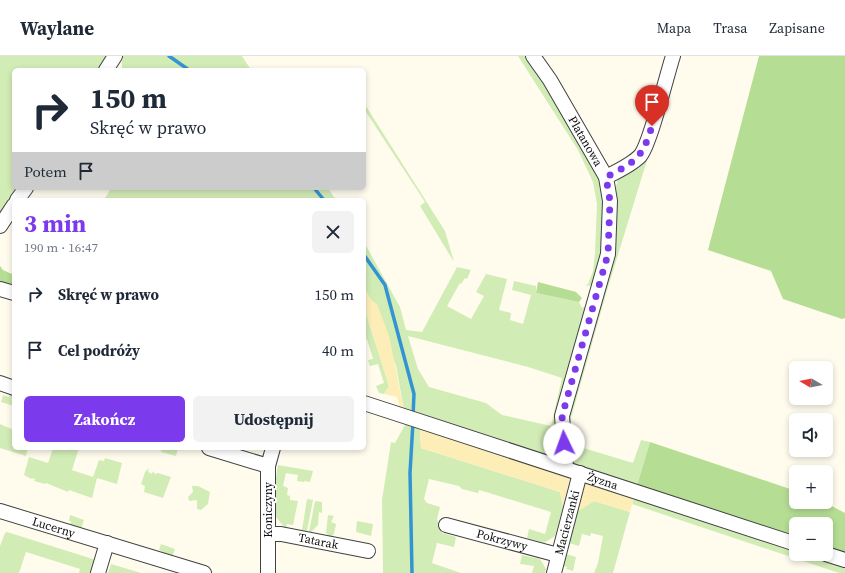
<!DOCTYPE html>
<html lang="pl">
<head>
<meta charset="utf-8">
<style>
  body { margin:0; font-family:"Source Serif 4",serif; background:#f2f2f3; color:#1f2937; height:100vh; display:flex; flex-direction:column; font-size:15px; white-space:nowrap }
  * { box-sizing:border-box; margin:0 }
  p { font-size:13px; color:#747a83 }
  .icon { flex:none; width:22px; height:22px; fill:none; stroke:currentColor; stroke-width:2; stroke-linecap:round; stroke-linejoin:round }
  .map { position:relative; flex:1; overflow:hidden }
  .drawer { position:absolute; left:12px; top:142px; width:354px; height:252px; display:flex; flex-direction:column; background:#fff; border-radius:6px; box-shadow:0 2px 6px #0003 }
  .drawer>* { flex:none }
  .guide { position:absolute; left:12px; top:12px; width:354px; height:122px; border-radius:6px; box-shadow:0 2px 6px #0003; background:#fff; color:#1f2937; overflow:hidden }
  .needle { width:26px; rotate:280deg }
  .controls { position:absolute; left:789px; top:305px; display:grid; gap:8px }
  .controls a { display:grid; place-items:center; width:44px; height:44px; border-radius:6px; background:#fff; box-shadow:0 2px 6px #0003; font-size:20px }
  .pin { position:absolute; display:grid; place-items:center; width:34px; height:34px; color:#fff; margin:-41px -17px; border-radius:50% 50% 50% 0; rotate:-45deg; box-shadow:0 0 4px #0007 }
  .pin .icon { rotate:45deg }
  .me { position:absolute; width:44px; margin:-22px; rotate:357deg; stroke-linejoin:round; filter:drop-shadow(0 0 3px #0008) }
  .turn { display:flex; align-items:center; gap:14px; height:84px; padding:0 12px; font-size:18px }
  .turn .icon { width:52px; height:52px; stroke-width:2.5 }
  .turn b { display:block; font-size:28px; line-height:34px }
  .then { display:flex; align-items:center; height:38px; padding:0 12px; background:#0003; gap:8px; font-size:15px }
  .round { display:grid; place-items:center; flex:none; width:42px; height:42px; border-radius:6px; background:#f2f2f3 }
  .headline { display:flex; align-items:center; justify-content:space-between; height:68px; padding:0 12px }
  h1 { font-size:24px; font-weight:700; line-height:30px; color:#7c3aed }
  .action { display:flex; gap:8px; margin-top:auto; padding:8px 12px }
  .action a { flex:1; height:46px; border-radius:6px; background:#7c3aed; color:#fff; font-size:16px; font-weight:700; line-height:46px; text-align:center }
  .action a+a { background:#f2f2f3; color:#1f2937 }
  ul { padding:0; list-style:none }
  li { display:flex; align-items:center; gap:12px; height:56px; padding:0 12px }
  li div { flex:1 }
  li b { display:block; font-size:15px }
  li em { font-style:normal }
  header { display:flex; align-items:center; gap:24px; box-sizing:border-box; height:56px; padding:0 20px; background:#fff; border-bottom:1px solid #e0e1e3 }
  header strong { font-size:19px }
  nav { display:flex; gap:22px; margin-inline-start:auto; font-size:14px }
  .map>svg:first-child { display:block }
  .green { fill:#d2ecb6; fill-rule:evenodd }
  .forest { fill:#b5dd94 }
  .sand { fill:#fdeeb8 }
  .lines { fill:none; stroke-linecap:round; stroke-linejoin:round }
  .stream { stroke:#3394d4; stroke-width:3.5 }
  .minor-casing { stroke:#414141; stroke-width:16 }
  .minor { stroke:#fff; stroke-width:14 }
  .route { stroke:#7c3aed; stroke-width:7; stroke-dasharray:0 12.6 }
  .labels { text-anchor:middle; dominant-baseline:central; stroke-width:4; stroke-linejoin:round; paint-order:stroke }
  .street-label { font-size:12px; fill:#0e0e0e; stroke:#fff }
</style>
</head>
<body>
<header>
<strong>Waylane</strong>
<nav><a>Mapa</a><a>Trasa</a><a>Zapisane</a></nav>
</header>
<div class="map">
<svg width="845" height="517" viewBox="0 0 845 517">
  <rect width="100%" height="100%" fill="#fffcee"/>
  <!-- green -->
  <path class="green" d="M0 0H110L101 14H14V132H21L0 163Z
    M122 0H242L251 14H122Z
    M518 0H529L601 123 605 148V198L594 229 585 230 588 228 593 215 595 197 597 148 593 126 578 94Z
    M679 0 606 238 571 362 570 388 633 407 641 384 650 386 636 433 574 409 569 404V361L605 230 612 145 616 130 618 124 644 105Z
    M364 47 445 175 454 206 420 150 425 146 364 53Z
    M111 132H328L336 144H104Z
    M364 186 400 251 406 274 422 276 457 211 471 214 467 223 465 222 461 228 460 227 447 250 471 263 484 240 476 236 486 218 507 223 499 254 511 257 510 264 523 268 531 239 512 234 514 225 536 230V237L579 246 582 252 587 250 559 404 404 354 396 310 371 244 364 232ZM408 280 528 311 562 322 551 370 502 359 486 347 429 331 418 313Z
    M364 251 389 330 384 338 379 337 376 330 384 327 378 308 370 310 368 304 373 303 367 283 364 284Z
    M10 338 14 340V350L1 346 3 339 9 341Z
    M406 367 420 373 421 392 560 436 563 451 555 480 544 487 527 482 529 473 545 478 551 456 486 436 479 434 478 437 462 433 459 430 429 423 424 443 427 447 440 451 437 463 442 477 456 481 454 491 437 487 432 507 461 517H383L382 444 391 386 395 387Z
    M0 368 14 374V392H28L26 400 0 392Z
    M53 392H79L72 414 93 421 99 404 104 405 105 402 122 407 117 428 97 422 92 442 69 434 68 436 46 427 45 428 34 425 35 423 32 422 31 423 24 419 29 401 48 407Z
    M162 392H178L176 400 161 396Z
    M278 409 313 415 310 426 304 425V426L297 425 298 419 286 417 283 430 288 432 287 439 290 440V444L298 445 293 469 287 468 286 472 284 471 276 461V421Z
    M149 412 148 416 152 418 153 415 155 418 158 417 171 421 163 442 144 436 145 430 141 428 145 416Z
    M192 430H198L210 436 208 448 201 454 197 453V444L189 445 188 441 193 436Z
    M634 442 796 494V498H807L845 510V517H839L632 448Z
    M307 443 313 444 307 475 302 474Z
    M315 445 322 446V457L319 456 318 469 311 476H309Z
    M594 445 630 456 613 517H594L598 507 603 480 591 477 590 480 582 478 579 490 569 487 578 455Z
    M70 459 84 464 81 473 70 470 71 465H69Z
    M328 459 334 460 331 466 336 468 334 478 331 481 326 477Z
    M357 465 373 468 371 480 356 476Z
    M7 476 96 504 92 517H79L80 513 26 496 19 517H0V490L5 477Z
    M161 488 175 493 172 502 161 499 162 495 159 494Z
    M566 498 576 501 573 515 566 513 567 511 563 510Z
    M522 499 540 503 546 513 545 517H532L534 510 520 508Z
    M111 508 141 517H108Z"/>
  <!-- forest -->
  <path class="forest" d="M759 0H845V262L842 263 783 243 771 215 708 194Z
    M0 210 3 214 14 219V233L0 228Z
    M538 226 576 236 582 242 579 246 536 237Z
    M650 386 796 435V446H824L845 457V501L826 494V468H796V485L636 433Z"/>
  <!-- sand -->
  <path class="sand" d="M364 232 371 244 377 248 389 280 404 354 400 353 397 341 384 338 389 330 364 251Z
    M420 373 566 418 570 422 563 451 560 436 421 392Z
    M585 426 634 442 630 456 594 445 578 455Z"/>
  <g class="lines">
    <!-- stream -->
    <path class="stream" d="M169 0 189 14
      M314 132 324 144
      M364 199 385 229 414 338 413 360
      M412 517 410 417 413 366"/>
    <defs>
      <g id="minor">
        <path id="s1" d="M533 0 550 24 606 121 610 145 608 198 562 360 566 412"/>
        <path d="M106 14 115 0"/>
        <path d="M606 121C618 115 631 109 640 100 650 89 667 18 673 0"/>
        <path d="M17 144 26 132"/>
        <path d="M0 170 14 149"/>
        <path d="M0 233 14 237"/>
        <path d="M0 327 14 332"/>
        <path id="s2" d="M364 347 796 488"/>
        <path d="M209 392 268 410"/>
        <path id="s3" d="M0 455 204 517"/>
        <path id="s4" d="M446 469 558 499"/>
        <path id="s5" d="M268 478H281L368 495"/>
        <path d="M826 498 845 504"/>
        <path d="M98 517 107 487"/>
        <path d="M268 517V410L273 392"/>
        <path id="s6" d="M554 517 580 417"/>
      </g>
    </defs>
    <!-- minor casing -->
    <use href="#minor" class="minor-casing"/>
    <!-- minor -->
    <use href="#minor" class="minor"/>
  </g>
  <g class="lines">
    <!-- route -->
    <path class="route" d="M564 387 562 360 608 198 610 145 606 121C635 106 642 103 652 70"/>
  </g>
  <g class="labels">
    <!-- street labels -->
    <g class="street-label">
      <text stroke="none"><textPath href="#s1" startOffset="100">Platanowa</textPath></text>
      <text stroke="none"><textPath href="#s2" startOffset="251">Żyzna</textPath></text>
      <text transform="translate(268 454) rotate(-90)">Koniczyny</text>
      <text stroke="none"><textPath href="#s6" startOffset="52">Macierzanki</textPath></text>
      <text stroke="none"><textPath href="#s3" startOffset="56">Lucerny</textPath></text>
      <text stroke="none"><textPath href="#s4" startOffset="58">Pokrzywy</textPath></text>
      <text stroke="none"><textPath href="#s5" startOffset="51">Tatarak</textPath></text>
    </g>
  </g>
</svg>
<div class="controls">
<a><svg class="needle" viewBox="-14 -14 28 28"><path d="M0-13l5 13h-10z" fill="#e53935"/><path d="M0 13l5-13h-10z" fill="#747a83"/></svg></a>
<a><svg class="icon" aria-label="sound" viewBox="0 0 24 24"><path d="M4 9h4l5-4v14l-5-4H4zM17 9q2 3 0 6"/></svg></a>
<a>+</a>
<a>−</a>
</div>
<div class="pin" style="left:652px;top:70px;background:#d93025"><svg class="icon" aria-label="arrive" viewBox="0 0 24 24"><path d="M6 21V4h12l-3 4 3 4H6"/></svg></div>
<svg class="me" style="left:564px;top:387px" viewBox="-20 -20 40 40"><circle r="19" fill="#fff"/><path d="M0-13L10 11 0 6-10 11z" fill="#7c3aed"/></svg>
<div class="guide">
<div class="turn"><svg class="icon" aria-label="right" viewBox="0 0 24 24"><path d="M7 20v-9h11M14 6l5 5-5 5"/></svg><div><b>150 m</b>Skręć w prawo</div></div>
<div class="then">Potem<svg class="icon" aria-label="arrive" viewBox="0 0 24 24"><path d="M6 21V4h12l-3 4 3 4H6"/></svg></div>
</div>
<section class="drawer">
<div class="headline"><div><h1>3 min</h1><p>190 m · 16:47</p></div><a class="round"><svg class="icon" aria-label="close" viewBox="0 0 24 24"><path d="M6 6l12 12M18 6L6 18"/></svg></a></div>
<ul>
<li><svg class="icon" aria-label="right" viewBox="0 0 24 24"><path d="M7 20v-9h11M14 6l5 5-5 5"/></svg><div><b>Skręć w prawo</b></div><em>150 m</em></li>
<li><svg class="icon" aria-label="arrive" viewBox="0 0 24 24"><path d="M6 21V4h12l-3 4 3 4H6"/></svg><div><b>Cel podróży</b></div><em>40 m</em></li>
</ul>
<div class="action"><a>Zakończ</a><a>Udostępnij</a></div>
</section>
</div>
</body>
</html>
